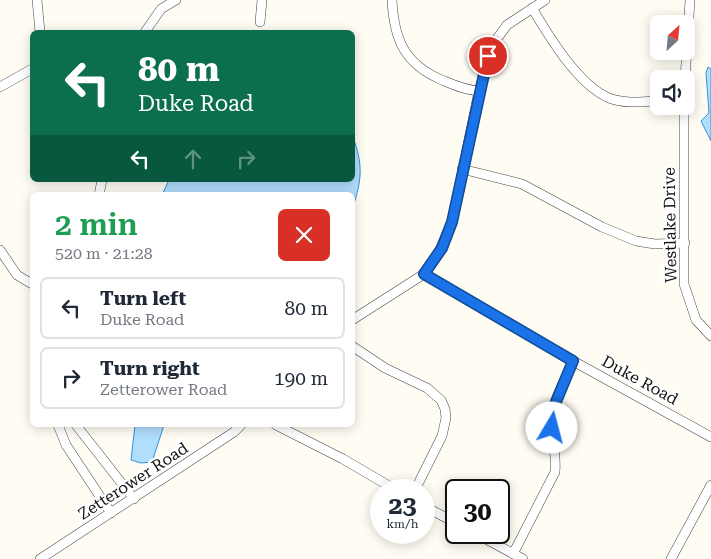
<!DOCTYPE html>
<html lang="en">
<head>
<meta charset="utf-8">
<style>
  body { margin:0; font-family:"Roboto Serif",serif; background:#f6f6f7; color:#1f2937; height:100vh; display:flex; flex-direction:column; font-size:19px; white-space:nowrap }
  * { box-sizing:border-box; margin:0 }
  p { font-size:16px; color:#747a83 }
  .icon { flex:none; width:28px; height:28px; fill:none; stroke:currentColor; stroke-width:2; stroke-linecap:round; stroke-linejoin:round }
  .map { position:relative; flex:1; overflow:hidden }
  .drawer { position:absolute; left:30px; top:192px; width:325px; height:235px; display:flex; flex-direction:column; background:#fff; border-radius:8px; box-shadow:0 2px 12px #0003 }
  .drawer>* { flex:none }
  .top-card { position:absolute; left:30px; top:30px; width:325px; height:152px; border-radius:8px; box-shadow:0 2px 12px #0003; background:#0b6e4f; color:#fff; overflow:hidden }
  .needle { width:32px; rotate:26deg }
  .fabs { position:absolute; left:650px; top:15px; display:grid; gap:10px }
  .fabs a { display:grid; place-items:center; width:45px; height:45px; border-radius:8px; background:#fff; box-shadow:0 2px 12px #0003; font-size:25px }
  .speed { position:absolute; left:370px; top:479px; display:flex; gap:10px; font-size:25px; font-weight:700; text-align:center }
  .speed>* { display:grid; place-content:center; width:65px; height:65px; border-radius:50%; background:#fff; box-shadow:0 2px 12px #0003; line-height:1 }
  .speed small { font-size:12px; font-weight:400 }
  .speed .limit { border:2px solid #111; border-radius:8px; background:#fff; color:#111 }
  .pin { position:absolute; display:grid; place-items:center; width:42px; height:42px; color:#fff; margin:-21px; border:2px solid #fff; border-radius:50%; box-shadow:0 1px 5px #0007 }
  .me { position:absolute; width:55px; margin:-28px; rotate:8deg; stroke-linejoin:round; filter:drop-shadow(0 0 4px #0008) }
  .turn { display:flex; align-items:center; gap:18px; height:105px; padding:0 25px; font-size:22px }
  .turn .icon { width:65px; height:65px; stroke-width:2.5 }
  .turn b { display:block; font-size:35px; line-height:42px }
  .lanes { display:flex; align-items:center; height:48px; padding:0 25px; background:#0003; justify-content:center; gap:25px; direction:ltr }
  .lanes .off { opacity:.35 }
  .round { display:grid; place-items:center; flex:none; width:52px; height:52px; border-radius:8px; background:#f6f6f7 }
  .head { display:flex; align-items:center; justify-content:space-between; height:85px; padding:0 25px }
  h1 { font-size:30px; font-weight:600; line-height:38px; color:#1e9e55 }
  ul { padding:0; list-style:none }
  li { display:flex; align-items:center; gap:15px; height:62px; margin:0 10px 8px; padding:0 15px; border:2px solid #e0e1e3; border-radius:8px }
  li div { flex:1 }
  li b { display:block; font-size:19px }
  li em { font-style:normal }
  .map>svg:first-child { display:block }
  .water { fill:#b1defd; stroke:#3091dc }
  .lines { fill:none; stroke-linecap:round; stroke-linejoin:round }
  .minor-casing { stroke:#434343; stroke-width:10 }
  .minor { stroke:#fff; stroke-width:9 }
  .route-casing { stroke:#114b97; stroke-width:12 }
  .route { stroke:#1a73e8; stroke-width:9 }
  .labels { text-anchor:middle; dominant-baseline:central; stroke-width:5; stroke-linejoin:round; paint-order:stroke }
  .street-label { font-size:16px; fill:#101010; stroke:#fff }
</style>
</head>
<body>
<div class="map">
<svg width="711" height="559" viewBox="0 0 711 559">
  <rect width="100%" height="100%" fill="#fffdf3"/>
  <!-- water -->
  <path class="water" d="M708 67 711 69V141L701 121 709 113 706 73Z
    M353 137C363 165 362 179 353 207L352 195H162L169 180H352Z
    M135 425H164L152 462 141 463 131 460Z"/>
  <g class="lines">
    <defs>
      <path id="minor" d="M37 0 40 32
        M392 0C394 39 404 64 442 80 454 85 465 90 479 91
        M532 8C549 36 577 84 609 98 625 104 642 102 659 101
        M260 22 262 0
        M145 32 161 9 176 0
        M685 79 690 0
        M0 87 32 69
        M684 106V284L696 320 711 336
        M462 169 522 184 602 227 636 241 655 244 685 243
        M99 195 102 180
        M0 250 17 275 32 284
        M424 274 573 361 711 437
        M352 320 424 274 437 256 452 222 479 91 491 47 507 25 545 0
        M352 346 385 368 427 388 441 400 445 409 446 418 442 436 415 490
        M58 425 66 445 111 513
        M76 425 134 499
        M276 425 343 459 396 490
        M424 506 456 523
        M473 532 523 559
        M513 554 555 472C557 453 550 435 552 416 553 400 567 377 573 361
        M40 559 234 432 241 425
        M671 559 711 485"/>
    </defs>
    <!-- minor casing -->
    <use href="#minor" class="minor-casing"/>
    <!-- minor -->
    <use href="#minor" class="minor"/>
  </g>
  <g class="lines">
    <defs>
      <path id="route" d="M488 56 452 222 442 248 424 274 573 361 553 409 552 428"/>
    </defs>
    <!-- route casing -->
    <use href="#route" class="route-casing"/>
    <!-- route -->
    <use href="#route" class="route"/>
  </g>
  <g class="labels">
    <!-- street labels -->
    <g class="street-label">
      <text transform="translate(670 225) rotate(-91)">Westlake Drive</text>
      <text transform="translate(640 380) rotate(29)">Duke Road</text>
      <text transform="translate(133 481) rotate(-33)">Zetterower Road</text>
    </g>
  </g>
</svg>
<div class="fabs">
<a><svg class="needle" viewBox="-14 -14 28 28"><path d="M0-13l5 13h-10z" fill="#e53935"/><path d="M0 13l5-13h-10z" fill="#747a83"/></svg></a>
<a><svg class="icon" aria-label="sound" viewBox="0 0 24 24"><path d="M4 9h4l5-4v14l-5-4H4zM17 9q2 3 0 6"/></svg></a>
</div>
<div class="speed"><div>23<small>km/h</small></div><div class="limit">30</div></div>
<div class="pin" style="left:488px;top:56px;background:#d93025"><svg class="icon" aria-label="arrive" viewBox="0 0 24 24"><path d="M6 21V4h12l-3 4 3 4H6"/></svg></div>
<svg class="me" style="left:552px;top:428px" viewBox="-20 -20 40 40"><circle r="19" fill="#fff"/><path d="M0-13L10 11 0 6-10 11z" fill="#1a73e8"/></svg>
<div class="top-card">
<div class="turn"><svg class="icon" aria-label="left" viewBox="0 0 24 24"><path d="M17 20v-9H6M10 6l-5 5 5 5"/></svg><div><b>80 m</b>Duke Road</div></div>
<div class="lanes"><svg class="icon" aria-label="left" viewBox="0 0 24 24"><path d="M17 20v-9H6M10 6l-5 5 5 5"/></svg><svg class="icon off" aria-label="ahead" viewBox="0 0 24 24"><path d="M12 20V5M6 11l6-6 6 6"/></svg><svg class="icon off" aria-label="right" viewBox="0 0 24 24"><path d="M7 20v-9h11M14 6l5 5-5 5"/></svg></div>
</div>
<section class="drawer">
<div class="head"><div><h1>2 min</h1><p>520 m · 21:28</p></div><a class="round" style="background:#d93025;color:#fff"><svg class="icon" aria-label="close" viewBox="0 0 24 24"><path d="M6 6l12 12M18 6L6 18"/></svg></a></div>
<ul>
<li><svg class="icon" aria-label="left" viewBox="0 0 24 24"><path d="M17 20v-9H6M10 6l-5 5 5 5"/></svg><div><b>Turn left</b><p>Duke Road</p></div><em>80 m</em></li>
<li><svg class="icon" aria-label="right" viewBox="0 0 24 24"><path d="M7 20v-9h11M14 6l5 5-5 5"/></svg><div><b>Turn right</b><p>Zetterower Road</p></div><em>190 m</em></li>
</ul>
</section>
</div>
</body>
</html>
